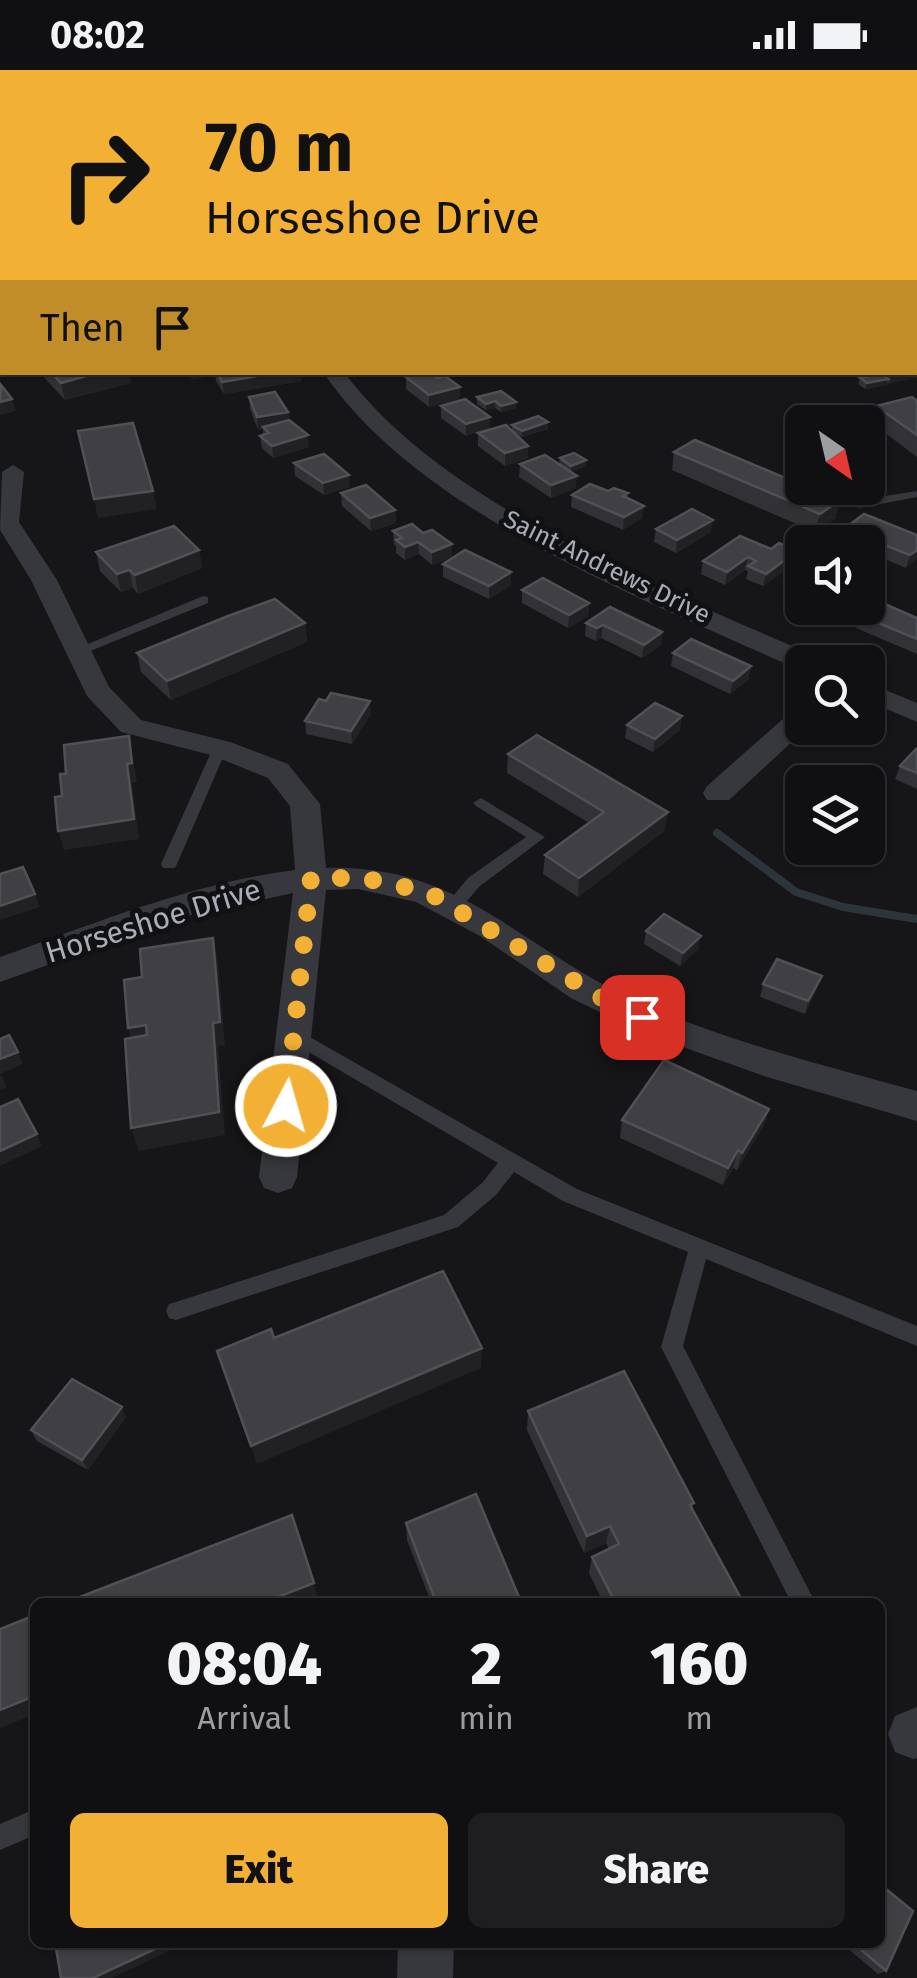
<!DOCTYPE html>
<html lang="en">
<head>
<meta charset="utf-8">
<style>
  body { margin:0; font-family:"Fira Sans",sans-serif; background:#1e1e20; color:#f1f3f6; height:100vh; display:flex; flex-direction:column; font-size:38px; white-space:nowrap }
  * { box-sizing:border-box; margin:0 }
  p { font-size:32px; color:#9c9d9f }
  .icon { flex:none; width:55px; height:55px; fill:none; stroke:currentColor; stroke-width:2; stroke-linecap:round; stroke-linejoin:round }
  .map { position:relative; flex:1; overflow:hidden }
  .sheet { position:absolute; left:30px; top:1528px; width:855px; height:350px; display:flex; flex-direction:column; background:#101012; border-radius:15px; box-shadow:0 2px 8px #0004,0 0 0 2px #303032 }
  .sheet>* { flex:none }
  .top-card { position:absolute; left:0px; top:0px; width:918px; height:305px; box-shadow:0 2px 8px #0004,0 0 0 2px #303032; background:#f2b134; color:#111; overflow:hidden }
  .needle { width:65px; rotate:146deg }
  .controls { position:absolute; left:785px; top:335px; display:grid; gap:20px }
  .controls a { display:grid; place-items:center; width:100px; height:100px; border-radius:15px; background:#101012; box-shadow:0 2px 8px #0004,0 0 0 2px #303032; font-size:50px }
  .pin { position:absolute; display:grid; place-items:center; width:85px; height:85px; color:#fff; margin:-42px; border-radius:20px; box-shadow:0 5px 15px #0006 }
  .me { position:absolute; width:110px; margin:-55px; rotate:6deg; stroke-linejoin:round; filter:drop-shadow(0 0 8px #0008) }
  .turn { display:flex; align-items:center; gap:35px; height:210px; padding:0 40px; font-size:45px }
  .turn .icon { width:130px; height:130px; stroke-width:2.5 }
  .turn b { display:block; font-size:70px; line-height:85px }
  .then { display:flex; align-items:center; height:95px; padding:0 40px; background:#0003; gap:20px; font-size:38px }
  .eta { display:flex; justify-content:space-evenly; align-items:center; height:170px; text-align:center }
  .eta b { font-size:60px; font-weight:800; line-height:70px }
  .cta { display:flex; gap:20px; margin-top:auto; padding:20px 40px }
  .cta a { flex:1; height:115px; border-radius:15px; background:#f2b134; color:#111; font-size:40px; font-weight:800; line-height:115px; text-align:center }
  .cta a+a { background:#1e1e20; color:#f1f3f6 }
  .status { display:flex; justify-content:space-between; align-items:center; height:70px; padding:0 50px; background:#101012; direction:ltr }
  .status svg { height:28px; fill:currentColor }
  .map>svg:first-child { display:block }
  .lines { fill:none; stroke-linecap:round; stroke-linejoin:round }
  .stream { stroke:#2c353c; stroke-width:8 }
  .service { fill:#37383d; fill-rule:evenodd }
  .minor { fill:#37383d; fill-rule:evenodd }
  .primary { fill:#53555c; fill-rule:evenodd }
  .trunk { stroke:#5b5e65; stroke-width:55 }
  .wall { fill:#323236 }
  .shaded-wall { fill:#212124 }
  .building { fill:#3f3f44; stroke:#4f5156; stroke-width:2.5 }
  .route { stroke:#f2b134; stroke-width:18; stroke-dasharray:0 32.4 }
  .labels { text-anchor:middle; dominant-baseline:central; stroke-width:10; stroke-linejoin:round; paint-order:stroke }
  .far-street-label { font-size:25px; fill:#a8adb8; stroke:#111113 }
  .street-label { font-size:30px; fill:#a8adb8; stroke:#111113 }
</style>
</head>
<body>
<div class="status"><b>08:02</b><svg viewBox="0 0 49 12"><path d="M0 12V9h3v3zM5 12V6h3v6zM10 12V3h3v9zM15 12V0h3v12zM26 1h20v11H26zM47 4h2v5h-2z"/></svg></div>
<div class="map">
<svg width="917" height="1908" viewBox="0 0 917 1908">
  <rect width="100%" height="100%" fill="#161618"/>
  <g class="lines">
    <!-- stream -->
    <path class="stream" d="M717 763 796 822 843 837 917 849"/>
    <!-- service -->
    <path class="service" d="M915 50H917L915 55Z
      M917 207V213L915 214V208Z
      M915 229H917V235H915Z
      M803 418H819L860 430 917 421V427L859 438Z
      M203 526 208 527V533L83 584H73L71 581Z
      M220 673 227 678 177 794 175 798H163L161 794 213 678Z
      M481 728 545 767 480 816 458 841 452 843 444 837 468 808 526 767 476 736 473 733Z
      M294 958 577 1119 917 1256V1276L706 1189 683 1276 815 1532H791L661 1277 688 1182 563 1131 514 1102 496 1125 458 1157 176 1250 169 1248 166 1241 169 1234 176 1232 444 1145 482 1113 498 1093 288 970 285 965 288 960Z
      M35 1739V1765L0 1780V1754Z"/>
    <!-- minor -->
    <path class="minor" d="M0 0H13L14 2 0 5Z
      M353 0H371L372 2H355Z
      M917 120V130L915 131V121Z
      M323 302H344C445 438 664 519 815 586L818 592H802V599L795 598C644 529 419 444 323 302Z
      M13 395 24 402 19 452 57 510 109 617 141 650 230 672 288 694 320 734 326 798C459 794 518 875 628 927 720 970 819 994 917 1021V1051L764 1006 638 961 571 928 480 866 416 832 358 819 326 820 297 1107 292 1118 278 1123 264 1118 259 1107 293 823 186 846 0 912V887C96 853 192 813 295 800L290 736 268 708 211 685 121 662 87 626 31 510 0 460 2 402Z
      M868 613 917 633V652L868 631Z
      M802 638V658H807L729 730H707L703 723 707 716 792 641Z
      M917 1637V1688L913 1689 895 1682 888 1664 895 1646Z
      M398 1872H454L453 1908H397Z"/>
    <!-- primary -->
    <path class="primary" d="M757 0H781L783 2H759Z
      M915 76H917V91H915Z"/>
    <!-- trunk -->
    <path class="trunk" d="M124 2 129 0
      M0 53 2 52"/>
  </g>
  <!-- wall -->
  <path class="wall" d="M176 0H253V2H177Z
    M420 0H498L504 2H420Z
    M502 0H546V2H508Z
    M885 0H917V41L915 40V2H884Z
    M917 242V308L888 313 887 315 865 319 858 314 860 308 876 304 874 302H915Z
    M39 302H129L131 313 65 330Z
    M215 302H302V311L224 324 216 311Z
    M406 307 460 329 429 337 406 319Z
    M249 327 288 342 289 350 309 377 273 388 262 378 260 366 263 365V359L258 360 250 339Z
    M477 327 516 332V338L501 342 495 338 486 340 477 334Z
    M917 331V387L872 353 876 336Z
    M441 336 490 347 489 359 466 366 441 348Z
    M512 355 548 359 522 367 514 362 528 376V388L505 396 478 376V363L512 360Z
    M674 382 840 430 835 449 815 462 672 400Z
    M560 388 586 390V396L571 402 576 418 551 428 519 407 520 394H559Z
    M294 393 350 417 324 425 295 406Z
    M608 421 628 423 627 428 642 448 623 460 571 437 572 425Z
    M341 423 395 440 396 453 371 461 342 436Z
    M656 459 711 462 676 483 654 472Z
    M844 459 917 465 906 498 868 482V472H841Z
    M393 461 423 463 452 474V487L432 495 419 484 405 490 396 483V476L394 474Z
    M771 479 797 481 794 494 763 516 746 509 748 501 745 500 725 515 701 504 703 491Z
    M199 480 202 498 138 524 133 518 121 522 100 501 96 482Z
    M443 494 511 515 489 529 443 507Z
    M802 501V535L783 525 785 512Z
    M522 520 589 533 588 546 568 558 522 533Z
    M859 545 917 548V584L856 558Z
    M305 553 307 572 171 630 141 602 137 583Z
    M586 553 662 562 661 575 642 588 601 568 596 571 585 566Z
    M673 583 751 596 748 610 730 624 671 596Z
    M326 631 371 644 352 674 306 664 305 651Z
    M627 655 680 660 653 682 625 668Z
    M917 680V719L895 709 900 696Z
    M508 684 668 742 664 761 578 827 543 804 545 785 589 753 507 703Z
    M646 861 698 879 680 896 644 874Z
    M763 914 817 919 805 944 760 927Z
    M769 1039 763 1057 737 1100 733 1098 723 1115 620 1068 622 1050Z
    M528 1341 694 1433 692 1438 743 1532H603L589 1503 592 1487 609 1479 606 1473 584 1483 527 1360Z
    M126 1347 88 1400 37 1371 31 1360Z
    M406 1453 521 1532H431L407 1470Z
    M840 1872H880L886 1901 878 1904Z"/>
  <!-- shaded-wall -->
  <path class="shaded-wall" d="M527 0H546V2H527Z
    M576 0H645L627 2H569V1Z
    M915 177H917V197H915Z
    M915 292H917V308L889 314 891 302H915Z
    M101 302H129L131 313 65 330 61 313Z
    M190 302H212V306L191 310Z
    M281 302H302V311L224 324 222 312Z
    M888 309 887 315 865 319 867 313Z
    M460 317V329L429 337V325Z
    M12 329 16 341 0 345V332Z
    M495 331V338L486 340V334Z
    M516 332V338L501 342V336Z
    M288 342 289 354 258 360 257 347Z
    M490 347 489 359 466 366V354Z
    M548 352V359L522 367V361Z
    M308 365 309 377 273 388 272 376Z
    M528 376V388L505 396V383Z
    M586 390V396L571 402V396Z
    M349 405 350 417 324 425 323 413Z
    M577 406 576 418 551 428V415Z
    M153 421 157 439 98 448 94 429Z
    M840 430 835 449 815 462 820 444Z
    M644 436 642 448 623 460 624 447Z
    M395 440 396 453 371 461 370 448Z
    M713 450 711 462 676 483 677 470Z
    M418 472 419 484 405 490V477Z
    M452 474V487L432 495V482Z
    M199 480 202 498 138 524 135 505Z
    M917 480V489L906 498 910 485Z
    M797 481 794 494 763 516 766 504Z
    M748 487 745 500 725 515 727 502Z
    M129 500 133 518 121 522 117 504Z
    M511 502V515L489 529V516Z
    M589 533 588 546 568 558 569 545Z
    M305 553 307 572 171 630 167 611Z
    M603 555 601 568 596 571 597 558Z
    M662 562 661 575 642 588 644 575Z
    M751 596 748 610 730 624 733 611Z
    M370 631 371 644 352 674 351 661Z
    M682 646 680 660 653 682 655 669Z
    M129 666 137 712 132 713 139 769 64 780 58 761 127 694Z
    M668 742 664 761 578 827 579 808Z
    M35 824 40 837 0 850V836Z
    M701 866 698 879 680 896 683 883Z
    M213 868 218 892 225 975 218 976 225 1065 139 1081 131 1058 213 953Z
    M822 906 817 919 805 944 808 931Z
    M146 955 153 978 135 982 128 958Z
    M18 982 23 994 0 1004V989Z
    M1 1004 7 1017 0 1020V1005Z
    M769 1039 763 1057 737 1100 742 1083Z
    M37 1064 42 1076 0 1096V1081Z
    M738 1080 733 1098 723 1115 728 1098Z
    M482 1278 481 1298 257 1394 251 1376Z
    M122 1337 126 1347 88 1400 82 1390Z
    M610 1456 606 1473 584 1483 587 1466Z
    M314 1513 318 1529 308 1532H265Z
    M35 1626V1644L0 1658V1640Z
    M170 1872H188L112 1908H93Z"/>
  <!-- building -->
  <path class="building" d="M189 0H243L249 2H196Z
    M440 0H498L504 2H445Z
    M670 0H679L686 2H657Z
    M891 0H917V11L915 10V2H897Z
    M917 130V177H915V131Z
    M915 242H917V264L915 265Z
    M51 302H101L61 313Z
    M217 302H281L222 312Z
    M424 302H429L437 308 445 306 460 317 429 325 406 307Z
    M881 304 888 309 867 313 860 308Z
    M1 315 12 329 0 332Z
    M501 321 516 332 501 336 495 331 486 334 477 327Z
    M275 322 288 342 257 347 249 327Z
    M912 327 917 331V365L876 336Z
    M465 329 490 347 466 354 441 336Z
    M538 346 548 352 522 361 512 355Z
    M289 350 308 365 272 376 260 366 269 363 263 357Z
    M133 353 153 421 94 429 78 361Z
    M506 355 528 376 505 383 478 363Z
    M695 370 802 415V418H809L840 430 820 444 674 382Z
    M574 383 586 390 571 396 560 388Z
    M324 384 349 405 323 413 294 393Z
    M545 385 577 406 551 415 520 394Z
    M590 414 608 421 614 418 628 423 623 426 644 436 624 447 572 425Z
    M366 415 395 440 370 448 341 423Z
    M692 439 713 450 677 470 656 459Z
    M864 444 917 465V480L910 485 844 459Z
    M412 454 423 463 432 460 452 474 432 482 418 472 405 477 396 470 402 468 393 461Z
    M174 456 199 480 135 505 129 500 117 504 96 482Z
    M740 466 771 479 779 473 797 481 766 504 748 496 756 491 748 487 727 502 703 491Z
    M465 480 511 502 489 516 443 494Z
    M802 501V520L785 512Z
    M543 508 589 533 569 545 522 520Z
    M275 529 305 553 167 611 137 583 228 546Z
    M878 531 917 548V569L859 545Z
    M610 537 662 562 644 575 603 555 597 558 586 553Z
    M691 569 751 596 733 611 673 583Z
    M331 623 370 631 351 661 305 651 319 629 326 631Z
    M655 633 682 646 655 669 627 655Z
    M537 665 668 742 579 808 545 785 604 742 508 684Z
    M129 666 132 693 127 694 134 749 58 761 55 727 62 726 60 704H66L64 675Z
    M916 679 917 680V703L900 696Z
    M23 797 35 824 0 836V804Z
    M664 844 701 866 683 883 646 861Z
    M213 868 220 952 213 953 219 1042 131 1058 125 969 147 965 146 955 128 958 124 910 142 907 140 879Z
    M777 889 822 906 808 931 763 914Z
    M9 965 18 982 0 989V969Z
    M664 990 769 1039 742 1083 738 1080 728 1098 622 1050Z
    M18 1029 37 1064 0 1081V1037Z
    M443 1201 482 1278 251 1376 217 1281 271 1259 274 1268Z
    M624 1301 694 1433 690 1435 743 1532H615L592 1487 619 1474 610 1456 587 1466 528 1341Z
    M72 1309 122 1337 82 1390 31 1360Z
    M476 1424 521 1532H436L406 1453Z
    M292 1445 314 1513 265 1532H67Z
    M35 1545V1626L0 1640V1559Z
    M880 1814 913 1841 886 1901 852 1872H880Z
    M55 1872H170L93 1908H61Z"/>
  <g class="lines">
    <!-- route -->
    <path class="route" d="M286 1036 311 808H363L428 822 612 934 642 947"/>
  </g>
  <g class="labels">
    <!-- far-street labels -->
    <g class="far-street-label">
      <text transform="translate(607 497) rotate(26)">Saint Andrews Drive</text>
    </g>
    <!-- street labels -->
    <g class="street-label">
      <text transform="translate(153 851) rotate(-17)">Horseshoe Drive</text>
    </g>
  </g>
</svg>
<div class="controls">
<a><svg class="needle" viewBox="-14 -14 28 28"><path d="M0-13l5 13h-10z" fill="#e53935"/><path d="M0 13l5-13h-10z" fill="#9c9d9f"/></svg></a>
<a><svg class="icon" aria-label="sound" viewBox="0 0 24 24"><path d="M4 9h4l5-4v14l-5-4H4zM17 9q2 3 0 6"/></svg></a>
<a><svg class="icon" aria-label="search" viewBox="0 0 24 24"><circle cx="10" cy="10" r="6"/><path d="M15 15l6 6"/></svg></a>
<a><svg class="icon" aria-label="layers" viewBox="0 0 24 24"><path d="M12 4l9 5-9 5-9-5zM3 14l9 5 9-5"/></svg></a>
</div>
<div class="pin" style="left:642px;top:947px;background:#d93025"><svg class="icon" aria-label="arrive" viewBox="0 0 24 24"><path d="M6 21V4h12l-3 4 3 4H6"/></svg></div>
<svg class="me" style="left:286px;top:1036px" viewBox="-20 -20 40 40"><circle r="17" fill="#f2b134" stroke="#fff" stroke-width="3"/><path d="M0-11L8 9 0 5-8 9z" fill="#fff"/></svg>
<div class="top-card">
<div class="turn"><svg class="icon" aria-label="right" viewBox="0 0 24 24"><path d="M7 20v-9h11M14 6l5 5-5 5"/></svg><div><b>70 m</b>Horseshoe Drive</div></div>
<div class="then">Then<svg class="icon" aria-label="arrive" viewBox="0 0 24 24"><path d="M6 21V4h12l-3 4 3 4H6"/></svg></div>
</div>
<section class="sheet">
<div class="eta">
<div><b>08:04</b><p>Arrival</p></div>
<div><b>2</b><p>min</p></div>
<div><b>160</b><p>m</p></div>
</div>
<div class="cta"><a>Exit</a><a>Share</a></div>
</section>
</div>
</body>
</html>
